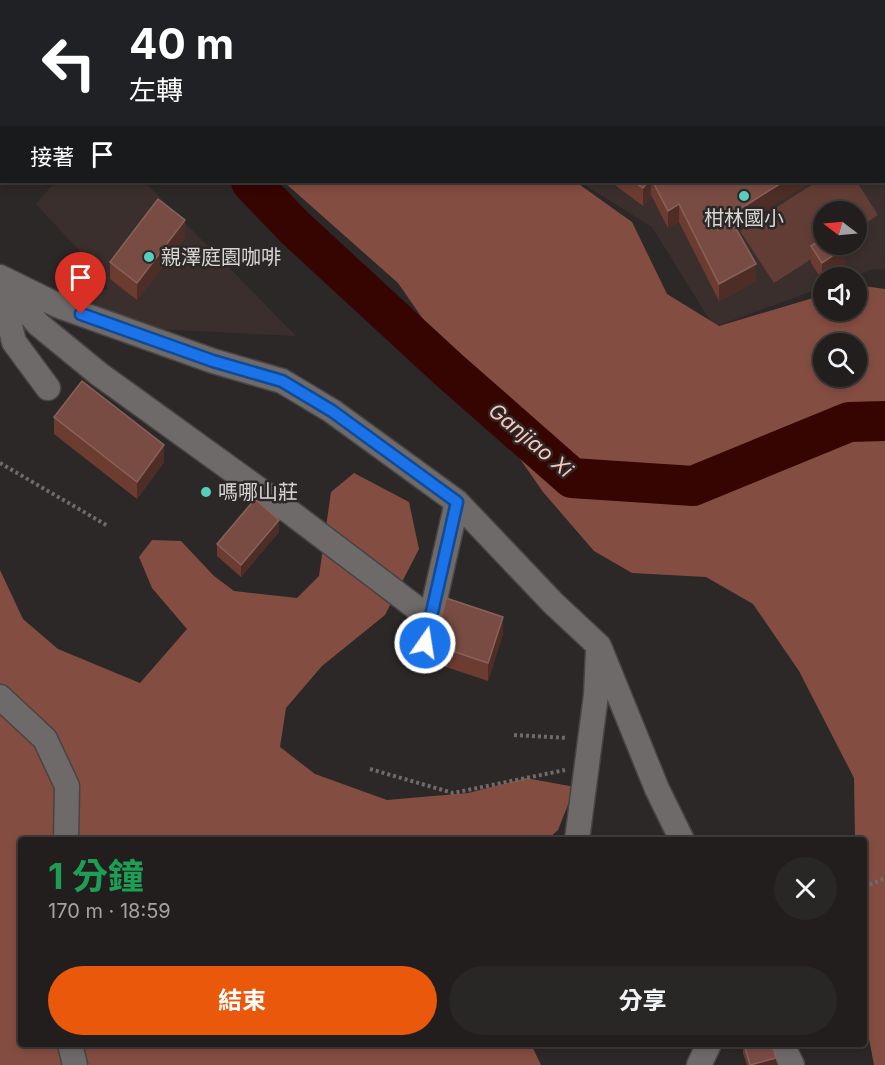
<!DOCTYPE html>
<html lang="zh-TW">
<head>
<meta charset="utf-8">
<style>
  body { margin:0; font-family:Inter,"Noto Sans TC",sans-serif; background:#292726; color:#f1f3f6; height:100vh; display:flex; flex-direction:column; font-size:22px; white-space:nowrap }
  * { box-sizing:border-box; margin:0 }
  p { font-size:20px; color:#a2a2a4 }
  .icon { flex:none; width:33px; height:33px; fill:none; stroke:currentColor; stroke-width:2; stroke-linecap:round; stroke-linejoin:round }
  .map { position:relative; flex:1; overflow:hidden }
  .side { position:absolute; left:18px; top:837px; width:849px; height:210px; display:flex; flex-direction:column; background:#211e1d; border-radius:6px; box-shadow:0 3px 9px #0003,0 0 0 2px #3e3c3b }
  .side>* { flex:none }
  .top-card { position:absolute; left:0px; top:0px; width:885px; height:183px; box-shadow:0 3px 9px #0003,0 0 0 2px #3e3c3b; background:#202124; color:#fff; overflow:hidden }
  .needle { width:39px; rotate:286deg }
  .fabs { position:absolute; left:813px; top:201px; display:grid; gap:12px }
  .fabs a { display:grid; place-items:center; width:54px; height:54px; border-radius:50%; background:#211e1d; box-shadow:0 3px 9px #0003,0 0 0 2px #3e3c3b; font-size:30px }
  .pin { position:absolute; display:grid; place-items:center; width:51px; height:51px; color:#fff; margin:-62px -26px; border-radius:50% 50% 50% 0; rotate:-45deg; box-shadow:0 0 6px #0007 }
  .pin .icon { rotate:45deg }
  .me { position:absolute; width:66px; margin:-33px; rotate:13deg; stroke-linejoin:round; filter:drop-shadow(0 0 4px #0008) }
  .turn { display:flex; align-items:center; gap:21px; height:126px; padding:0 30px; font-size:27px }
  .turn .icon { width:78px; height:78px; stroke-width:2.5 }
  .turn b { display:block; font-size:42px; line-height:51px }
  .then { display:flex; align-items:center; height:57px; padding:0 30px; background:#0003; gap:12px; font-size:22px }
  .round { display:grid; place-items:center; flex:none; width:63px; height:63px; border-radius:32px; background:#292726 }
  .overview { display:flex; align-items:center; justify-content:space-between; height:102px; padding:0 30px }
  h1 { font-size:36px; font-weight:700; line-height:45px; color:#1e9e55 }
  .button { display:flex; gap:12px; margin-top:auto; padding:12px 30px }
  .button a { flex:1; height:69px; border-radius:36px; background:#ea580c; color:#fff; font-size:24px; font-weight:700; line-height:69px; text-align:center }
  .button a+a { background:#292726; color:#f1f3f6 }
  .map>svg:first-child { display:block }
  .built { fill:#3a2f2d; fill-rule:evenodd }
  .green { fill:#623d35 }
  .forest { fill:#844d41; fill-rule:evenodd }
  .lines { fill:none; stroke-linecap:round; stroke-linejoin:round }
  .stream { stroke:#360501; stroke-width:7 }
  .river { stroke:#360501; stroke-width:40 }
  .minor-casing { stroke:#474443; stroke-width:27 }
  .path { stroke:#6f6b6b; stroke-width:4; stroke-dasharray:3 3; stroke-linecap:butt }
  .minor { stroke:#6e6a69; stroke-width:24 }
  .wall { fill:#6d3c31 }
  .shaded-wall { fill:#4e2d26 }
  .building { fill:#794c43; stroke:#88625a; stroke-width:1.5 }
  .route-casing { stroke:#114b97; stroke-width:15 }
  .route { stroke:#1a73e8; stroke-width:10 }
  .poi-dot { fill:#5acebd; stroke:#2c2827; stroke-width:2 }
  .labels { text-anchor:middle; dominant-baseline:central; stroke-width:5; stroke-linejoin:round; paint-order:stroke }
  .poi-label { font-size:20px; fill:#d9d6d6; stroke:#2c2827; text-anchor:start }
  .water-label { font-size:21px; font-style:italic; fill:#fcc6ba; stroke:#2c2827 }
</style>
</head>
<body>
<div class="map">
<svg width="885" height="1065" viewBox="0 0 885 1065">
  <rect width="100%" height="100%" fill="#2c2827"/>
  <!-- built -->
  <path class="built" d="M884 55 885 270 874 269 851 277 824 278 823 287 714 327 652 227 580 182H884ZM824 212H856V244H824Z
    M55 182H145L296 336 76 325 77 294 108 289 99 272 36 204Z"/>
  <!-- green -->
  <path class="green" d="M816 182H857L878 215 857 229 856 212H824V244L833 245 774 283 740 231Z"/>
  <!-- forest -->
  <path class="forest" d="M205 0H885V31L884 2Z
    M284 182H576L632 222 667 294 719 326 823 295 824 310H856L857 285 885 289V1065H874L864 1012V840H855L854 778 799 671 753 604 706 577 632 573 594 551 543 492 398 283ZM824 344H856V376H824Z
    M354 473 409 502 419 549 385 615 322 666 286 708 280 747 315 774 387 800 468 793 526 778 575 787 558 830 547 840H21V1044H531L541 1065H0V570L23 619 58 649 140 683 187 629 152 588 139 557 152 540 181 541 214 576 234 591 297 598 319 576 331 492Z"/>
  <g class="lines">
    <!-- stream -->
    <path class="stream" d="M613 0 614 2
      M823 2 825 0"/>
    <!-- river -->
    <path class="river" d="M103 0 104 2
      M251 182 294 227 448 369 572 478 693 486 849 422 885 421"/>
    <defs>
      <path id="minor" d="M0 277 59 306 213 361 282 381 332 411 457 502 553 603 599 646 657 789 682 840
        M0 284 14 342 48 388
        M4 284 38 324 99 374 286 509 431 619
        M425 643 457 502
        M0 697 45 739 67 786 66 840
        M577 840 596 695 598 652
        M70 1044 75 1065
        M782 1044 792 1065
        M699 1065 709 1044"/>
    </defs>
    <!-- minor casing -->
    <use href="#minor" class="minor-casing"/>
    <!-- path -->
    <path class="path" d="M0 463 108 526
      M514 735 568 738
      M370 769 453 793 565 770
      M864 887 885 878"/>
    <!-- minor -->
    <use href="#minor" class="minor"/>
  </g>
  <!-- wall -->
  <path class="wall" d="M611 182H811L736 228 756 281 719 301 679 222 668 228 651 195 643 206Z
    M185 237 137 300 110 279V262Z
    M811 246 845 265 825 278H824L822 280 811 263Z
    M54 417 164 462 137 499 54 434Z
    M279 532 241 577 217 556V544Z
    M503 634 488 681 428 661V643Z
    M743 1044H772L776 1065H747L743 1053Z"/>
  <!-- shaded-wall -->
  <path class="shaded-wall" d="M885 127V144L884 145V128Z
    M648 182H651V195L643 206V188Z
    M783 182H811L729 233V216Z
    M679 204V222L668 228V211Z
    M185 220V237L137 300V283Z
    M845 247V265L825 278H824L822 280V263Z
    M756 264V281L719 301V284Z
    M164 445V462L137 499V482Z
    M279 520V532L241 577V565Z
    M503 617V634L488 681V663Z
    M776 1058V1065H752Z"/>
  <!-- building -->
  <path class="building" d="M885 75V127L884 128V76Z
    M634 182H648L643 188Z
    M653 182H783L729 216 756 264 719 284 679 204 668 211Z
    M158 199 185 220 137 283 110 262Z
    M824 238V244H843L845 247 822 263 811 246Z
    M82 381 164 445 137 482 54 417Z
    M255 499 279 520 241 565 217 544Z
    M446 598 503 617 488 663 428 643 439 629Z
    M744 1044H772L776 1058 750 1065Z"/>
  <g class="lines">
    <defs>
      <path id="route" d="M81 314 213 361 282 381 332 411 457 502 425 643"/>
    </defs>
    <!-- route casing -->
    <use href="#route" class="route-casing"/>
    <!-- route -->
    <use href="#route" class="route"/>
  </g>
  <!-- markers -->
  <g class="poi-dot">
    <circle cx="744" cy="196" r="6"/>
    <circle cx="149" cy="257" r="6"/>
    <circle cx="206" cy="492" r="6"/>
  </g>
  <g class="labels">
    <!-- poi labels -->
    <g class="poi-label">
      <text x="744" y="218" text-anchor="middle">柑林國小</text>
      <text x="161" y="257">親澤庭園咖啡</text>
      <text x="218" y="492">嗎哪山莊</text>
    </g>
    <!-- water labels -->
    <g class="water-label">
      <text transform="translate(531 440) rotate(40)">Ganjiao Xi</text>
    </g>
  </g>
</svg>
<div class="fabs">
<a><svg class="needle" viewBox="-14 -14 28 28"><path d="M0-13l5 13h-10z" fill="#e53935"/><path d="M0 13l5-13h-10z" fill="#a2a2a4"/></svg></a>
<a><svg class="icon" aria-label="sound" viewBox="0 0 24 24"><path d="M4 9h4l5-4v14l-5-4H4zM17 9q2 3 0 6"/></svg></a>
<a><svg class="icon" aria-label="search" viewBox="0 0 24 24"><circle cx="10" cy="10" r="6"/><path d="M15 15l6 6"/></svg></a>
</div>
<div class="pin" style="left:81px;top:314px;background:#d93025"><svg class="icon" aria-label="arrive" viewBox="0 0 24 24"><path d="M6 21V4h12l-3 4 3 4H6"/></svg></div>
<svg class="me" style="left:425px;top:643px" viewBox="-20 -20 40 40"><circle r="17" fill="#1a73e8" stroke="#fff" stroke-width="3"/><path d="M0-11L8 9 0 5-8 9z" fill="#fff"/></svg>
<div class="top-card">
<div class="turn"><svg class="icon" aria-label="left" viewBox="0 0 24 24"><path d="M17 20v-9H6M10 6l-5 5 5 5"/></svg><div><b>40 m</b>左轉</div></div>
<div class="then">接著<svg class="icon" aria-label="arrive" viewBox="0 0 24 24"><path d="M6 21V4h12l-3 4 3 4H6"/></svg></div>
</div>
<section class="side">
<div class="overview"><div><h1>1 分鐘</h1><p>170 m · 18:59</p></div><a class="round"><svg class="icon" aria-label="close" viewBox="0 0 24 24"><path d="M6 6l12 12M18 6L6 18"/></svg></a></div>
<div class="button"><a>結束</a><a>分享</a></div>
</section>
</div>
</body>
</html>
